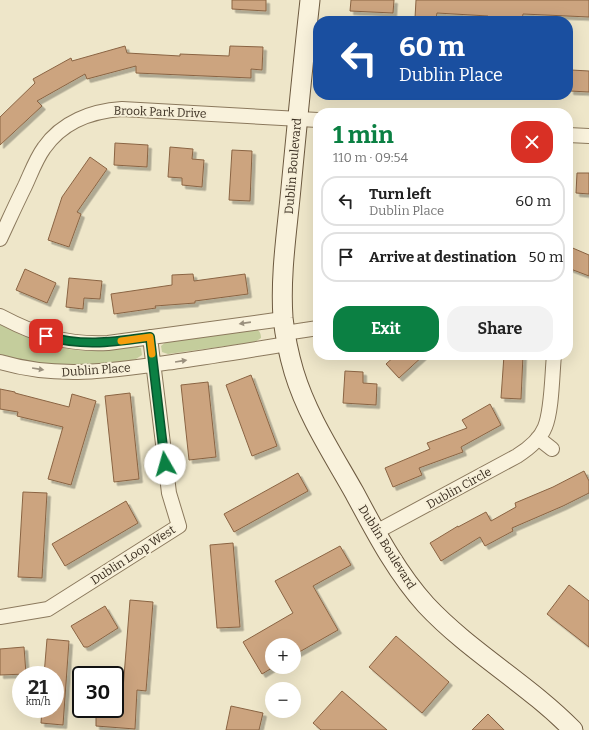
<!DOCTYPE html>
<html lang="en">
<head>
<meta charset="utf-8">
<style>
  body { margin:0; font-family:Bitter,serif; background:#f2f2f2; color:#222; height:100vh; display:flex; flex-direction:column; font-size:15px; white-space:nowrap }
  * { box-sizing:border-box; margin:0 }
  p { font-size:13px; color:#767676 }
  .icon { flex:none; width:22px; height:22px; fill:none; stroke:currentColor; stroke-width:2; stroke-linecap:round; stroke-linejoin:round }
  .map { position:relative; flex:1; overflow:hidden }
  .panel { position:absolute; left:313px; top:108px; width:260px; height:252px; display:flex; flex-direction:column; background:#fff; border-radius:16px; box-shadow:0 4px 16px #0002 }
  .panel>* { flex:none }
  .guide { position:absolute; left:313px; top:16px; width:260px; height:84px; border-radius:16px; box-shadow:0 4px 16px #0002; background:#1a4fa0; color:#fff; overflow:hidden }
  .fabs { position:absolute; left:265px; top:638px; display:grid; gap:8px }
  .fabs a { display:grid; place-items:center; width:36px; height:36px; border-radius:50%; background:#fff; box-shadow:0 4px 16px #0002; font-size:20px }
  .speed { position:absolute; left:12px; top:666px; display:flex; gap:8px; font-size:20px; font-weight:700; text-align:center }
  .speed>* { display:grid; place-content:center; width:52px; height:52px; border-radius:50%; background:#fff; box-shadow:0 4px 16px #0002; line-height:1 }
  .speed small { font-size:10px; font-weight:400 }
  .speed .limit { border:2px solid #111; border-radius:6px; background:#fff; color:#111 }
  .pin { position:absolute; display:grid; place-items:center; width:34px; height:34px; color:#fff; margin:-17px; border-radius:8px; box-shadow:0 2px 6px #0006 }
  .me { position:absolute; width:44px; margin:-22px; rotate:353deg; stroke-linejoin:round; filter:drop-shadow(0 0 3px #0008) }
  .turn { display:flex; align-items:center; gap:14px; height:84px; padding:0 20px; font-size:18px }
  .turn .icon { width:52px; height:52px; stroke-width:2.5 }
  .turn b { display:block; font-size:28px; line-height:34px }
  .round { display:grid; place-items:center; flex:none; width:42px; height:42px; border-radius:16px; background:#f2f2f2 }
  .overview { display:flex; align-items:center; justify-content:space-between; height:68px; padding:0 20px }
  h1 { font-size:24px; font-weight:700; line-height:30px; color:#0b8043 }
  .cta { display:flex; gap:8px; margin-top:auto; padding:8px 20px }
  .cta a { flex:1; height:46px; border-radius:16px; background:#0b8043; color:#fff; font-size:16px; font-weight:700; line-height:46px; text-align:center }
  .cta a+a { background:#f2f2f2; color:#222 }
  ul { padding:0; list-style:none }
  li { display:flex; align-items:center; gap:12px; height:50px; margin:0 8px 6px; padding:0 12px; border:2px solid #e0e0e0; border-radius:16px }
  li div { flex:1 }
  li b { display:block; font-size:15px }
  li em { font-style:normal }
  .map>svg:first-child { display:block }
  .green { fill:#c4cd9c }
  .building { fill:#cca47f; stroke:#8a6443; filter:url(#shadow) }
  .lines { fill:none; stroke-linecap:round; stroke-linejoin:round }
  .minor-casing { stroke:#8b795d; stroke-width:16 }
  .secondary-casing { stroke:#6d5a40; stroke-width:21 }
  .minor { stroke:#f9f2dc; stroke-width:14 }
  .secondary { stroke:#f9f2dc; stroke-width:19 }
  .oneway { fill:#9a907e }
  .route-casing { stroke:#07532c; stroke-width:10 }
  .route { stroke:#0b8043; stroke-width:7 }
  .slow { stroke:#f59e0b; stroke-width:7 }
  .labels { text-anchor:middle; dominant-baseline:central; stroke-width:4; stroke-linejoin:round; paint-order:stroke }
  .street-label { font-size:12px; fill:#3b2f21; stroke:#f6efd8 }
</style>
</head>
<body>
<div class="map">
<svg width="589" height="730" viewBox="0 0 589 730">
  <defs>
    <filter id="shadow"><feDropShadow dx="3.5" dy="3.5" stdDeviation="0" flood-color="#0004"/></filter>
  </defs>
  <rect width="100%" height="100%" fill="#eee6c9"/>
  <!-- green -->
  <path class="green" d="M0 324C32 342 63 352 100 351 112 350 125 347 137 347L141 348 142 355 136 359 129 361C84 366 44 368 0 354Z
    M256 329C260 331 261 334 261 338L255 342 168 354 162 352 161 346 166 342Z"/>
  <!-- building -->
  <path class="building" d="M232 0H266V11L232 9Z
    M351 0H394L393 13 350 11Z
    M416 0H589V17L523 14 522 21 488 19V16L437 13 436 19 415 18Z
    M125 46 127 53 180 56V54L229 56 230 46 263 47 262 70 251 69V78L136 73V66L87 79 85 74 37 101 42 106 0 145V117L35 83 33 79 71 58 72 61Z
    M571 70 589 71V92L570 91Z
    M115 143 148 145 147 167 114 165Z
    M170 147 193 149 192 159 204 160 202 187 182 185V178L168 177Z
    M232 150 252 151 250 201 229 200Z
    M90 157 107 169 77 212 81 214 69 247 48 240 62 197Z
    M577 173H589V194L576 193Z
    M568 246 589 255V276L568 268Z
    M25 269 56 283 47 303 16 290Z
    M193 274 194 281 245 274 248 294 195 301V303L155 306 156 308 114 314 111 294 172 285V275Z
    M69 278 102 281 100 299 84 298 83 309 66 307Z
    M396 355H424L399 378 386 364Z
    M504 355H523L521 399 501 398Z
    M345 371 363 372V383L377 384 376 405 343 403Z
    M251 375 277 446 252 456 226 385Z
    M208 382 216 457 189 460 181 385Z
    M0 389 15 392V393L69 407 72 394 96 401 71 485 48 479 63 427 17 416 18 412 0 409Z
    M130 393 139 479 114 482 105 396Z
    M490 404 501 425 461 447 463 452 419 468 422 475 393 487 385 468 430 449 427 443 467 428 462 420Z
    M584 471 589 481V493L563 506 512 528 513 531 485 546 480 537 441 561 430 543 458 526V527L486 512 491 521 516 507 515 503 553 487Z
    M298 473 308 491 234 532 224 514Z
    M23 492 47 493 42 578 18 577Z
    M126 501 138 523 65 566 52 544Z
    M233 543 240 627 217 628 210 545Z
    M340 546 351 565 313 586 338 630 294 655V645H272V668L262 674 243 642 293 613 275 581Z
    M569 585 589 601V647L547 614Z
    M130 600 153 602 146 691 137 690 135 729 96 726V709H115V702H122Z
    M105 606 118 628 88 647H84L71 626Z
    M396 636 449 682 422 713 369 667Z
    M47 639 69 641 63 725 41 723 42 709H55V675H44Z
    M24 647 26 674 0 675V649Z
    M342 691 387 730H321L313 723Z
    M231 706 263 713 259 730H226Z
    M488 714 504 730H472Z"/>
  <g class="lines">
    <defs>
      <path id="minor" d="M568 135 589 136
        M0 239C8 222 16 204 25 186 31 173 36 159 44 148 62 122 92 111 122 109L318 120
        M0 316C36 335 66 345 108 343L283 319
        M285 333 318 328
        M0 362C61 380 117 370 179 361 215 356 251 350 287 344
        M538 438 552 449
        M376 532 517 456C528 449 540 440 545 427 552 410 552 375 554 355
        M0 617 48 609 179 526 169 493 150 337"/>
      <path id="secondary" d="M310 0C303 63 297 125 291 188 287 231 280 275 283 318 285 336 289 355 294 372 307 415 332 453 354 492 375 531 396 572 426 605 470 652 528 684 573 730"/>
    </defs>
    <!-- minor casing -->
    <use href="#minor" class="minor-casing"/>
    <!-- secondary casing -->
    <use href="#secondary" class="secondary-casing"/>
    <!-- minor -->
    <use href="#minor" class="minor"/>
    <!-- secondary -->
    <use href="#secondary" class="secondary"/>
  </g>
  <!-- one-way arrows -->
  <defs><path id="oneway-solid" d="M-6-.8H1V-3.2L6.5 0L1 3.2V.8H-6Z"/></defs>
  <g class="oneway">
    <use href="#oneway-solid" transform="translate(245 323) rotate(172)"/>
    <use href="#oneway-solid" transform="translate(181 361) rotate(-9)"/>
    <use href="#oneway-solid" transform="translate(38 369) rotate(9)"/>
  </g>
  <g class="lines">
    <defs>
      <path id="route" d="M46 336C83 347 113 342 150 337L165 464"/>
    </defs>
    <!-- route casing -->
    <use href="#route" class="route-casing"/>
    <!-- route -->
    <use href="#route" class="route"/>
    <!-- slow -->
    <path class="slow" d="M121 341 150 337 152 354"/>
  </g>
  <g class="labels">
    <!-- street labels -->
    <g class="street-label">
      <text transform="translate(160 112) rotate(2)">Brook Park Drive</text>
      <text transform="translate(293 166) rotate(-85)">Dublin Boulevard</text>
      <text transform="translate(96 370) rotate(-4)">Dublin Place</text>
      <text transform="translate(459 488) rotate(-29)">Dublin Circle</text>
      <text transform="translate(387 547) rotate(58)">Dublin Boulevard</text>
      <text transform="translate(133 555) rotate(-33)">Dublin Loop West</text>
    </g>
  </g>
</svg>
<div class="fabs">
<a>+</a>
<a>−</a>
</div>
<div class="speed"><div>21<small>km/h</small></div><div class="limit">30</div></div>
<div class="pin" style="left:46px;top:336px;background:#d93025"><svg class="icon" aria-label="arrive" viewBox="0 0 24 24"><path d="M6 21V4h12l-3 4 3 4H6"/></svg></div>
<svg class="me" style="left:165px;top:464px" viewBox="-20 -20 40 40"><circle r="19" fill="#fff"/><path d="M0-13L10 11 0 6-10 11z" fill="#0b8043"/></svg>
<div class="guide">
<div class="turn"><svg class="icon" aria-label="left" viewBox="0 0 24 24"><path d="M17 20v-9H6M10 6l-5 5 5 5"/></svg><div><b>60 m</b>Dublin Place</div></div>
</div>
<section class="panel">
<div class="overview"><div><h1>1 min</h1><p>110 m · 09:54</p></div><a class="round" style="background:#d93025;color:#fff"><svg class="icon" aria-label="close" viewBox="0 0 24 24"><path d="M6 6l12 12M18 6L6 18"/></svg></a></div>
<ul>
<li><svg class="icon" aria-label="left" viewBox="0 0 24 24"><path d="M17 20v-9H6M10 6l-5 5 5 5"/></svg><div><b>Turn left</b><p>Dublin Place</p></div><em>60 m</em></li>
<li><svg class="icon" aria-label="arrive" viewBox="0 0 24 24"><path d="M6 21V4h12l-3 4 3 4H6"/></svg><div><b>Arrive at destination</b></div><em>50 m</em></li>
</ul>
<div class="cta"><a>Exit</a><a>Share</a></div>
</section>
</div>
</body>
</html>
